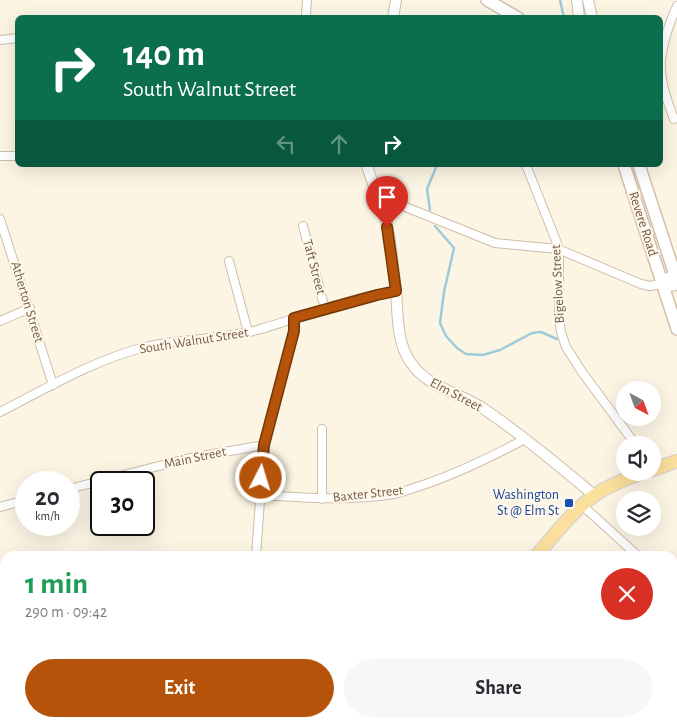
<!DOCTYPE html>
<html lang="en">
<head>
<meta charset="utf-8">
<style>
  body { margin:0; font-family:"Alegreya Sans",sans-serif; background:#f7f7f7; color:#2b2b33; height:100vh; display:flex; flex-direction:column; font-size:19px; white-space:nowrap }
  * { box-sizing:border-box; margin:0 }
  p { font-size:16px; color:#7c7c81 }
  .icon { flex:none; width:28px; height:28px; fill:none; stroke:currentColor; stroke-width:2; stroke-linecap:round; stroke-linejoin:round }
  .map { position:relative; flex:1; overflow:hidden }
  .panel { position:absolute; left:0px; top:551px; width:678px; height:176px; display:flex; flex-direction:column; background:#fff; border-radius:15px 15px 0 0; box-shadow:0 5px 20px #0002 }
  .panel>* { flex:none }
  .banner { position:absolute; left:15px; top:15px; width:648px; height:152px; border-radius:8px; box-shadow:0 5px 20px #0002; background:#0b6e4f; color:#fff; overflow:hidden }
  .needle { width:32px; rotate:139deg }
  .fabs { position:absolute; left:616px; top:381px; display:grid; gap:10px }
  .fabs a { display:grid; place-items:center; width:45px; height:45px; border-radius:50%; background:#fff; box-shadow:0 5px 20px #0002; font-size:25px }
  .speed { position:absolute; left:15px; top:471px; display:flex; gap:10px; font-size:25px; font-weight:700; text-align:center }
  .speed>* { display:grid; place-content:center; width:65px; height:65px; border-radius:50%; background:#fff; box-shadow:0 5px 20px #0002; line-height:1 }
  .speed small { font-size:12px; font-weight:400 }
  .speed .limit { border:2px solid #111; border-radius:8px; background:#fff; color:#111 }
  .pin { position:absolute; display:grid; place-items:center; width:42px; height:42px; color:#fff; margin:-51px -21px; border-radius:50% 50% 50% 0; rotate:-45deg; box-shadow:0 0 5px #0007 }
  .pin .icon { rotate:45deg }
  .me { position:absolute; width:55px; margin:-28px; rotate:5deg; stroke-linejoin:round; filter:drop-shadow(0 0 4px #0008) }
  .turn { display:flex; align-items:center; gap:18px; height:105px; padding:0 25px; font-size:22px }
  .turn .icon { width:65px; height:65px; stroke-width:2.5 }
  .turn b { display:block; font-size:35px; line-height:42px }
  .lanes { display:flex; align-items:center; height:48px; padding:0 25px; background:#0003; justify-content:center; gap:25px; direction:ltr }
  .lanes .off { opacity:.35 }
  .round { display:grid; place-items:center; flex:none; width:52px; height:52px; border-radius:26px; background:#f7f7f7 }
  .headline { display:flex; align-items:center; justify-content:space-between; height:85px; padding:0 25px }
  h1 { font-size:30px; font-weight:700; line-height:38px; color:#1e9e55 }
  .primary-button { display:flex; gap:10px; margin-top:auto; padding:10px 25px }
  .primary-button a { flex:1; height:58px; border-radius:30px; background:#b45309; color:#fff; font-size:20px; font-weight:700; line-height:58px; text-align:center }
  .primary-button a+a { background:#f7f7f7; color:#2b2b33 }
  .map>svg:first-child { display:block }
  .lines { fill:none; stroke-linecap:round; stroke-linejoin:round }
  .stream { stroke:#9fcbd8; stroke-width:2.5 }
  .minor-casing { stroke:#cebdab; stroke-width:10 }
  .tertiary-casing { stroke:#cebdab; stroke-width:12 }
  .secondary-casing { stroke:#d3bfab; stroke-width:14 }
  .primary-casing { stroke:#dbd5d0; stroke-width:15 }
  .minor { stroke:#fff; stroke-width:8 }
  .tertiary { stroke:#fff; stroke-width:10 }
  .secondary { stroke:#fff; stroke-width:11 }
  .primary { stroke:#fbdf9d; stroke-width:12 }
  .route-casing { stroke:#753606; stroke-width:12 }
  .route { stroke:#b45309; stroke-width:9 }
  .transit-dot { fill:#1a4fb4; stroke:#fff8ea; stroke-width:2 }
  .labels { text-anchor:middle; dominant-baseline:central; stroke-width:4; stroke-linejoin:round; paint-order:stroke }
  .street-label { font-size:14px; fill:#755c4a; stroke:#fff8ea }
  .transit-label { font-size:14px; fill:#164399; stroke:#fff8ea; text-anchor:end }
</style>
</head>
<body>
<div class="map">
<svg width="677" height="727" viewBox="0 0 677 727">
  <rect width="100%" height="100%" fill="#fcf5e4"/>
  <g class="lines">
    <!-- stream -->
    <path class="stream" d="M560 0 564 18
      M430 210 427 189 437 165
      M435 226 454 248 444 292 440 323 446 336 457 348 466 354 483 355 500 350 532 333 541 332 557 339"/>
    <defs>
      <path id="minor" d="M306 15 307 0
        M0 40 18 38
        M674 119C668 103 662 87 661 70 659 53 670 21 677 6
        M0 156H18
        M526 165 557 243 559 260V318L561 332 566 347 582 372 636 445
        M382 206 394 205 403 206 495 243 558 249 641 284 650 286 662 284
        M0 219 53 385
        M303 226 325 309
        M229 261 248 332
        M0 321 30 308
        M0 412C47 388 94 360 145 347 182 338 221 340 257 330 303 317 348 298 396 291
        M322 429V499
        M69 489 190 458 264 445
        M260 495C305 498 349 501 394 494 403 492 411 489 420 486 457 474 491 457 525 439
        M582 505 638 556
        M0 507 26 500
        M256 556 264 445 294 331V318
        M672 589 677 593
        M0 600 5 599
        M0 707 5 706
        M69 722 71 727
        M161 722 163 727
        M233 722 234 727
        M388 722 390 727
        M470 722 473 727"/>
      <path id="tertiary" d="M577 0 579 18
        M588 0 592 18
        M393 18 396 0
        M367 165C371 183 382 200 386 219 391 242 393 266 396 290 398 314 396 342 411 363 427 387 460 393 484 409 522 435 558 465 594 495
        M677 274 668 278 662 284 670 286 677 285"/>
      <path id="secondary" d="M487 0 518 18
        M624 165 677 329
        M639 165 677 281"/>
      <path id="primary" d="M652 470 677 461
        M536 556C554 536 572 511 595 495 610 484 627 479 644 472
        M299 727 306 722"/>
    </defs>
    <!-- minor casing -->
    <use href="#minor" class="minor-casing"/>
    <!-- tertiary casing -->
    <use href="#tertiary" class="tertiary-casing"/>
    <!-- secondary casing -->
    <use href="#secondary" class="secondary-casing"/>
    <!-- primary casing -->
    <use href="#primary" class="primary-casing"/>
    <!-- minor -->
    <use href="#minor" class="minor"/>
    <!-- tertiary -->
    <use href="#tertiary" class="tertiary"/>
    <!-- secondary -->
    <use href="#secondary" class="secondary"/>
    <!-- primary -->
    <use href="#primary" class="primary"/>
  </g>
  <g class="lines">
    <defs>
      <path id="route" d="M261 478 264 445 294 331V318L377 295 396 291 387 227"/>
    </defs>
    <!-- route casing -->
    <use href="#route" class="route-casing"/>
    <!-- route -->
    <use href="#route" class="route"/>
  </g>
  <!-- markers -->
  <rect class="transit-dot" x="564" y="498" width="10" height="10" rx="2.5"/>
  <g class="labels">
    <!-- street labels -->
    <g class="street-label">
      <text transform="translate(643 224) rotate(72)">Revere Road</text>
      <text transform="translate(314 267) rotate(75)">Taft Street</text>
      <text transform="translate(558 284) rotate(-93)">Bigelow Street</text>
      <text transform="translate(27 302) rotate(73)">Atherton Street</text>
      <text transform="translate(194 341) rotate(-9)">South Walnut Street</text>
      <text transform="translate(456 395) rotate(28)">Elm Street</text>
      <text transform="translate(195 458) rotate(-12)">Main Street</text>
      <text transform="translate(368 494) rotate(-6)">Baxter Street</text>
    </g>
    <!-- transit labels -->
    <g class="transit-label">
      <text x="559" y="495">Washington<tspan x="559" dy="16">St @ Elm St</tspan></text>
    </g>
  </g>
</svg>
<div class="fabs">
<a><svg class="needle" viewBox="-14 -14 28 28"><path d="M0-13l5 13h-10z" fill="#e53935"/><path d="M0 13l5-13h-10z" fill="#7c7c81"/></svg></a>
<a><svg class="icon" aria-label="sound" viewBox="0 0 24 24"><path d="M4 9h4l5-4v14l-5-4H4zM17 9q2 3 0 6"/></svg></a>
<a><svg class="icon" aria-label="layers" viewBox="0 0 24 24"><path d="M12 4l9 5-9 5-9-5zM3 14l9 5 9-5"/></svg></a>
</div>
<div class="speed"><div>20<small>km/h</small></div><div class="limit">30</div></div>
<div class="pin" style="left:387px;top:227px;background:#d93025"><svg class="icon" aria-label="arrive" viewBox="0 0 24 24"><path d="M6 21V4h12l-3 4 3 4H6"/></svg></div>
<svg class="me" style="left:261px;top:478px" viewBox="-20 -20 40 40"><circle r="17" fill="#b45309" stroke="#fff" stroke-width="3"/><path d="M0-11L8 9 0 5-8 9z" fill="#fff"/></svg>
<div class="banner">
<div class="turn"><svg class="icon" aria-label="right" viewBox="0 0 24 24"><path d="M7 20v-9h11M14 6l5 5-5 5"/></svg><div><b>140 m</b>South Walnut Street</div></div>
<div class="lanes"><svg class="icon off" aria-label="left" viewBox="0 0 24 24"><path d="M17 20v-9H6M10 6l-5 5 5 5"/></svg><svg class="icon off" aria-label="ahead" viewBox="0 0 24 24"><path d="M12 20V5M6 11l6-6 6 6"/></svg><svg class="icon" aria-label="right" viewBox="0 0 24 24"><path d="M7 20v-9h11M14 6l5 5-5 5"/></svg></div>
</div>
<section class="panel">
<div class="headline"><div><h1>1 min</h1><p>290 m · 09:42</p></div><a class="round" style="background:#d93025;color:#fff"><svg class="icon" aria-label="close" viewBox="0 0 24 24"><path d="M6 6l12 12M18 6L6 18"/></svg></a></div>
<div class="primary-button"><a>Exit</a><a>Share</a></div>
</section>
</div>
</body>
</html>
